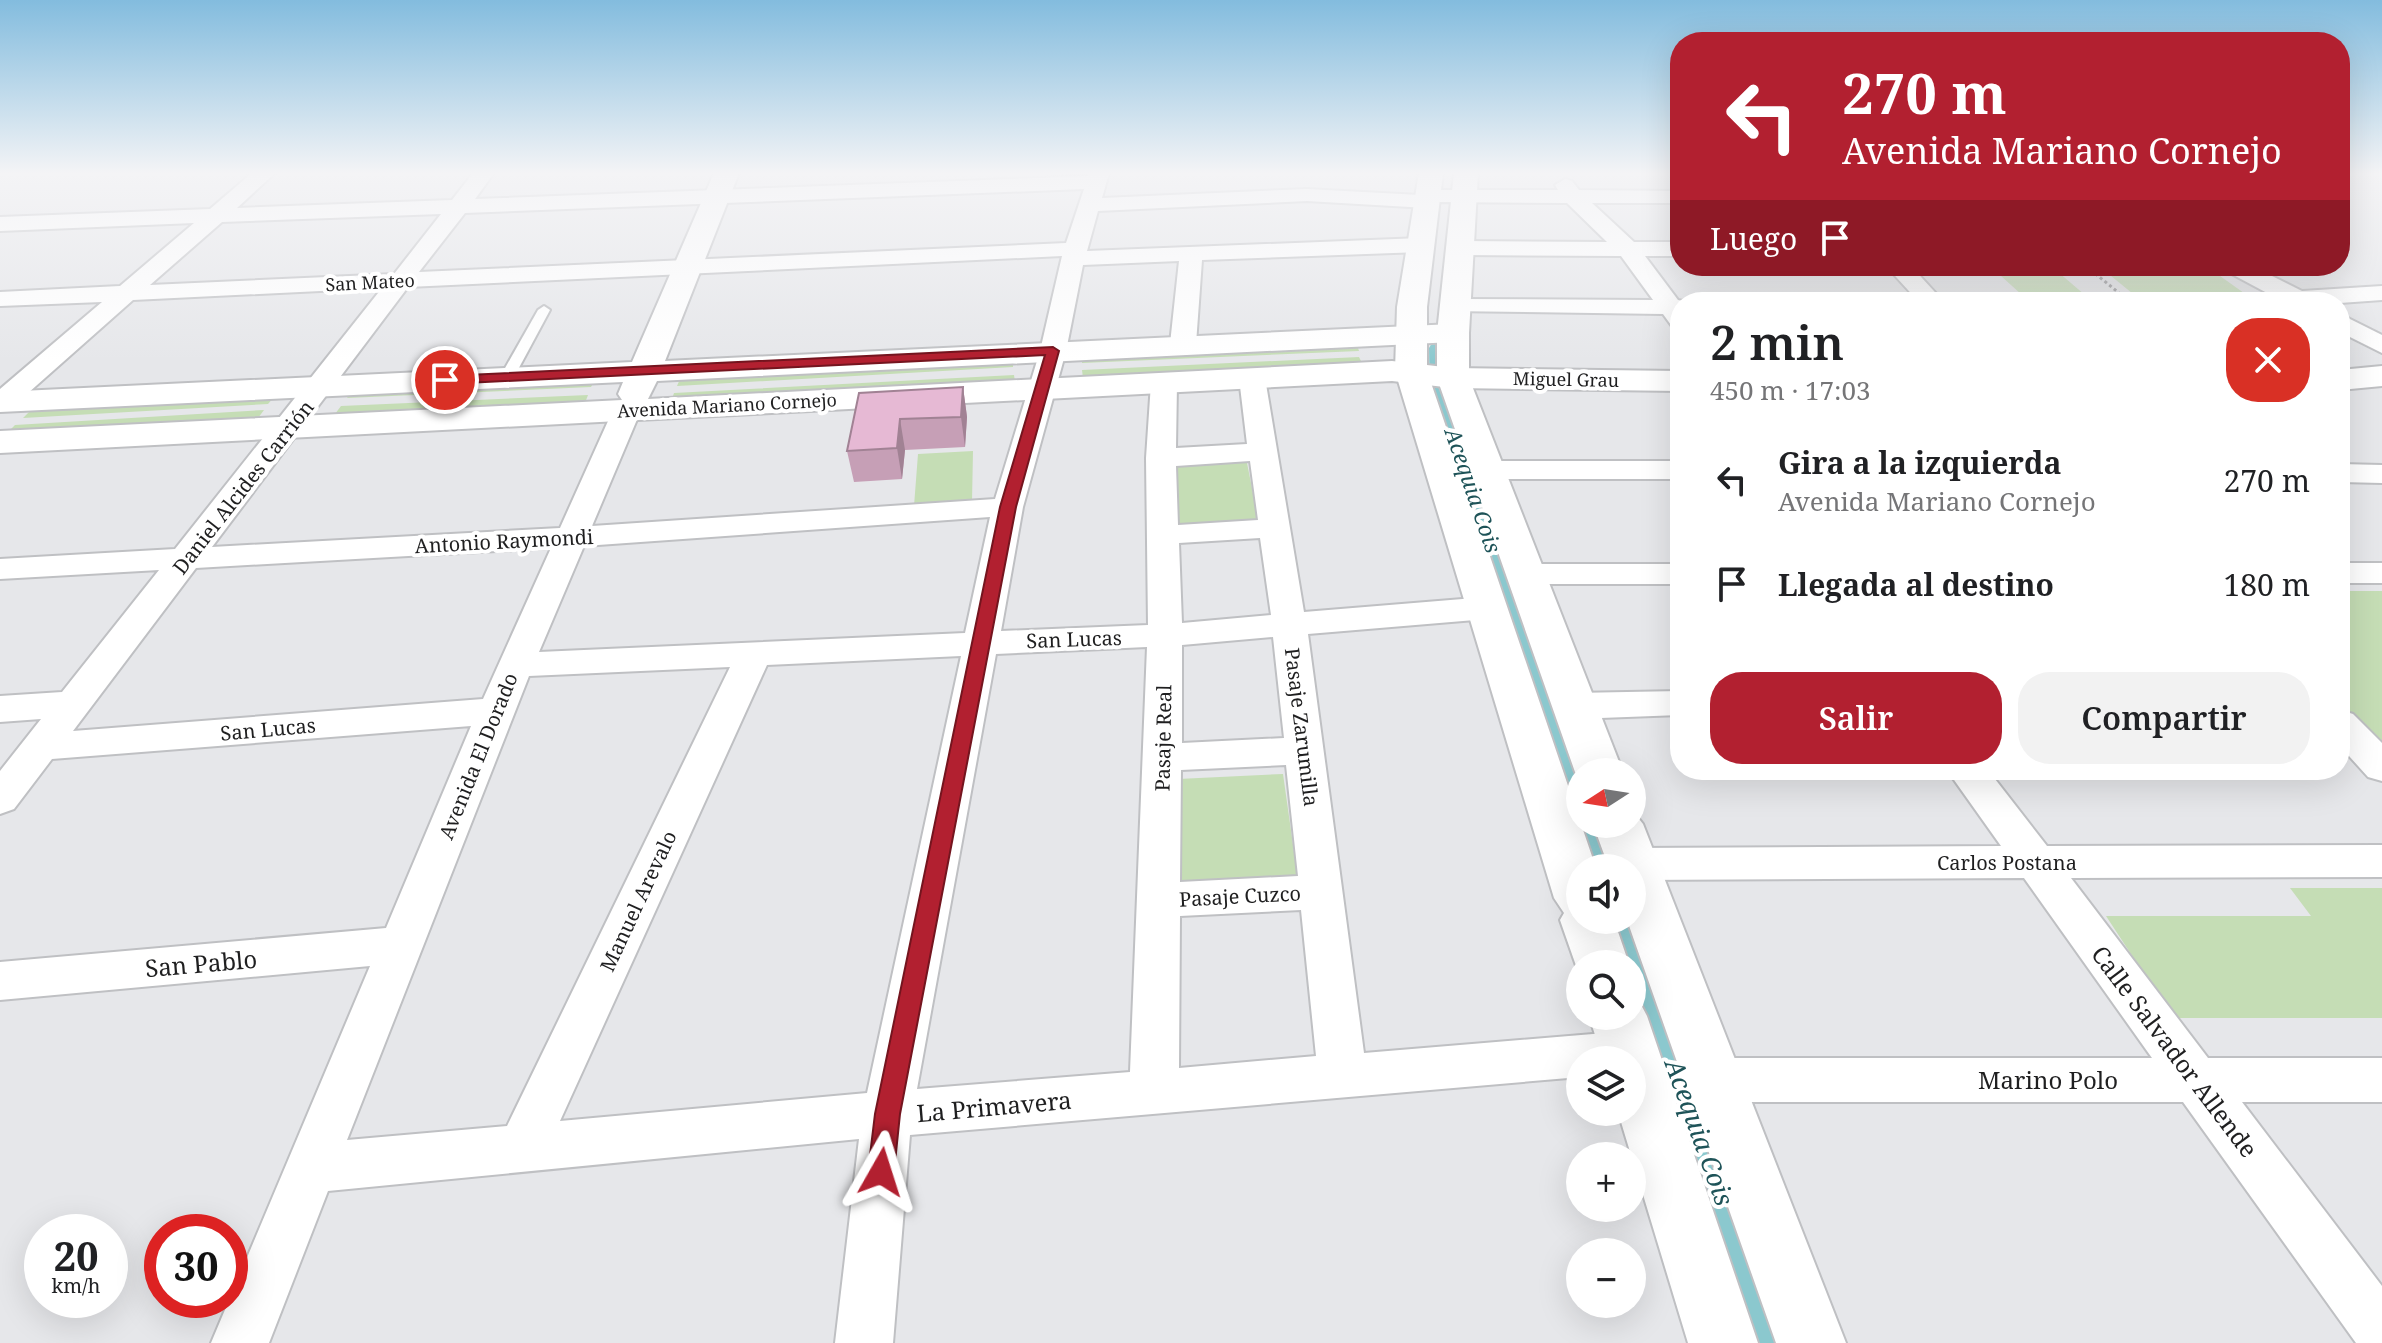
<!DOCTYPE html>
<html lang="es">
<head>
<meta charset="utf-8">
<style>
  body { margin:0; font-family:"Noto Serif",serif; background:#f2f2f2; color:#202124; height:100vh; display:flex; flex-direction:column; font-size:30px; white-space:nowrap }
  * { box-sizing:border-box; margin:0 }
  p { font-size:26px; color:#757577 }
  .icon { flex:none; width:44px; height:44px; fill:none; stroke:currentColor; stroke-width:2; stroke-linecap:round; stroke-linejoin:round }
  .map { position:relative; flex:1; overflow:hidden }
  .side { position:absolute; left:1670px; top:292px; width:680px; height:488px; display:flex; flex-direction:column; background:#fff; border-radius:32px; box-shadow:0 8px 32px #0002 }
  .side>* { flex:none }
  .hud { position:absolute; left:1670px; top:32px; width:680px; height:244px; border-radius:32px; box-shadow:0 8px 32px #0002; background:#b22030; color:#fff; overflow:hidden }
  .needle { width:52px; rotate:258deg }
  .buttons { position:absolute; left:1566px; top:758px; display:grid; gap:16px }
  .buttons a { display:grid; place-items:center; width:80px; height:80px; border-radius:50%; background:#fff; box-shadow:0 8px 32px #0002; font-size:40px }
  .speed { position:absolute; left:24px; top:1214px; display:flex; gap:16px; font-size:40px; font-weight:700; text-align:center }
  .speed>* { display:grid; place-content:center; width:104px; height:104px; border-radius:50%; background:#fff; box-shadow:0 8px 32px #0002; line-height:1 }
  .speed small { font-size:20px; font-weight:400 }
  .speed .limit { border:12px solid #d22; background:#fff; color:#111 }
  .pin { position:absolute; display:grid; place-items:center; width:68px; height:68px; color:#fff; margin:-34px; border:4px solid #fff; border-radius:50%; box-shadow:0 2px 8px #0007 }
  .me { position:absolute; width:88px; margin:-44px; rotate:6deg; stroke-linejoin:round; filter:drop-shadow(0 0 6px #0008) }
  .turn { display:flex; align-items:center; gap:28px; height:168px; padding:0 40px; font-size:36px }
  .turn .icon { width:104px; height:104px; stroke-width:2.5 }
  .turn b { display:block; font-size:56px; line-height:68px }
  .then { display:flex; align-items:center; height:76px; padding:0 40px; background:#0003; gap:16px; font-size:30px }
  .round { display:grid; place-items:center; flex:none; width:84px; height:84px; border-radius:32px; background:#f2f2f2 }
  .overview { display:flex; align-items:center; justify-content:space-between; height:136px; padding:0 40px }
  h1 { font-size:48px; font-weight:600; line-height:60px }
  .button { display:flex; gap:16px; margin-top:auto; padding:16px 40px }
  .button a { flex:1; height:92px; border-radius:32px; background:#b22030; color:#fff; font-size:32px; font-weight:600; line-height:92px; text-align:center }
  .button a+a { background:#f2f2f2; color:#202124 }
  ul { padding:0; list-style:none }
  li { display:flex; align-items:center; gap:24px; height:104px; padding:0 40px }
  li div { flex:1 }
  li b { display:block; font-size:30px }
  li em { font-style:normal }
  .map>svg:first-child { display:block }
  .green { fill:#c5ddb5 }
  .lines { fill:none; stroke-linecap:round; stroke-linejoin:round }
  .canal { fill:#8bc8ce; fill-rule:evenodd }
  .lane-casing { stroke:#bfc0c3; stroke-width:4 }
  .street-casing { stroke:#bfc0c3; stroke-width:4 }
  .secondary-casing { stroke:#bfc0c3; stroke-width:4 }
  .primary-casing { stroke:#bfc0c3; stroke-width:4 }
  .path { stroke:#939396; stroke-width:3; stroke-dasharray:3 3; stroke-linecap:butt }
  .lane { fill:#fff; fill-rule:evenodd }
  .street { fill:#fff; fill-rule:evenodd }
  .secondary { fill:#fff; fill-rule:evenodd }
  .primary { fill:#fff; fill-rule:evenodd }
  .wall { fill:#c69fb6 }
  .shaded-wall { fill:#a18294 }
  .building { fill:#e6b9d4; stroke:#a18294; stroke-width:2 }
  .route { fill:#b22030; stroke:#74151f; stroke-width:2 }
  .labels { text-anchor:middle; dominant-baseline:central; stroke-width:8; stroke-linejoin:round; paint-order:stroke }
  .far-street-label { font-size:18px; fill:#1f1f20; stroke:#fff }
  .street-label { font-size:20px; fill:#1f1f20; stroke:#fff }
  .water-label { font-size:22px; font-style:italic; fill:#1e5358; stroke:#fff }
  .near-street-label { font-size:24px; fill:#1f1f20; stroke:#fff }
  .near-water-label { font-size:26px; font-style:italic; fill:#1e5358; stroke:#fff }
</style>
</head>
<body>
<div class="map">
<svg width="2382" height="1343" viewBox="0 0 2382 1343">
  <rect width="100%" height="100%" fill="#e6e7ea"/>
  <!-- green -->
  <path class="green" d="M1990 266H2051L2085 295H2022Z
    M2105 271H2213L2251 298H2138Z
    M1357 345 1359 351 1082 363V356Z
    M1359 357 1362 363 1083 378 1082 370Z
    M1013 360V367L677 386 680 379Z
    M1014 375 1015 382 671 402 674 393Z
    M595 380 591 387 347 398 352 391Z
    M588 395 585 403 335 414 341 406Z
    M275 396 268 404 23 418 32 409Z
    M264 410 258 418 6 434 15 425Z
    M973 451 972 502 914 506 918 454Z
    M1241 461 1247 463 1259 523 1174 528 1173 468 1180 465Z
    M2340 591H2382V747L2340 703Z
    M1283 774 1299 887 1181 891 1178 779Z
    M2290 888H2382V1018H2173L2106 916H2311Z"/>
  <g class="lines">
    <!-- canal -->
    <path class="canal" d="M1440 341 1448 343 1451 348 1454 398 1589 772H1580V808L1567 804 1562 795 1430 398 1429 348 1432 343Z
      M1577 814H1580V824H1608L1625 868H1587L1572 824Z
      M1632 907 1638 909 1643 920 1800 1343H1750L1632 1000V964H1620L1605 920H1632Z"/>
    <defs>
      <path id="lane" d="M544 306 550 310 514 377 512 380H502L500 377 538 310Z"/>
      <path id="street" d="M252 173H275L237 208 452 200 473 173H494L475 199 1088 176 1089 173H1109L1102 198 1307 189 1420 195 1430 190H1558L1555 185 1565 179 1572 181 1579 190 1680 191V203H1592L1634 242H1680V256H1645L1678 300 1689 302H1680V327L1671 325 1663 314 1447 311 1444 306 1447 301 1456 299 1653 300 1621 256 1461 255 1453 253 1450 248 1453 243 1461 241 1607 242 1567 203 1437 202 1427 208 1307 201 1098 211 1087 251 1421 238 1429 240 1432 245 1429 250 1421 252 1202 260 1196 344 1192 349H1174L1170 344 1179 261 1083 265 1066 351 1023 507 1001 631 1148 625 1146 458 1151 383 1154 377H1174L1177 383 1176 448 1247 444 1239 378 1243 372H1261L1265 378 1304 612 1487 597 1499 601 1504 608 1499 615 1487 619 1308 634 1364 1053 1629 1031 1646 1037 1653 1052 1646 1067 1632 1072V1060H1580V1077L910 1135 893 1343H835L859 1139 328 1191 269 1343H211L370 966 0 1000V962L386 928 471 726 52 759 14 809 0 814V771L41 719 0 722V696L62 692 159 570 0 579V559L175 549 382 288 133 300 10 409 0 411V389L102 302 0 306V292L120 286 194 223 0 231V217L210 209ZM1084 189 1066 243 419 272 465 213ZM441 214 394 274 150 285 222 222ZM1062 256 1040 351 995 499 592 526 641 410 637 404 627 402 617 404 613 410 560 528 212 547 408 287ZM1250 461 1258 520 1178 525 1176 466ZM990 517 965 633 539 652 584 546ZM1260 538 1271 615 1182 623 1179 543ZM551 548 483 699 73 731 196 568ZM1273 637 1284 738 1182 743V645ZM1147 647 1130 1072 917 1089 996 654ZM961 656 867 1093 560 1121 767 665ZM730 667 507 1126 347 1140 529 676ZM1286 765 1298 876 1180 882 1181 770ZM1301 910 1316 1056 1179 1068 1180 916Z
        M1886 266H1911L1944 302H1919Z
        M2222 266H2252L2302 291 2382 286V300L2340 303 2243 302 2246 297 2269 294 2226 271Z
        M2340 314 2382 335V353L2340 332Z
        M1487 461H1680V479H1487L1477 476 1472 470 1477 464Z
        M2340 464 2382 465V483L2340 482Z
        M2340 563H2382V583H2340Z
        M1525 564H1680V584H1525L1513 581 1509 574 1513 567Z
        M1680 691V715L1574 719 1561 715 1555 706 1561 697 1574 693Z
        M2340 710 2353 714 2382 743V781L2368 777 2340 746Z
        M1947 770H1988L2047 846 2382 845V877L2071 878 2208 1058H2382V1102H2242L2382 1286V1343H2356L2183 1102H1713L1696 1095 1689 1080 1696 1065 1713 1058H2152L2024 878 1633 880 1632 868H1614L1612 864 1618 853 1633 848 2001 846Z"/>
      <path id="secondary" d="M714 173H739L665 361 1453 324 1464 326 1469 333 1464 340 1453 342 657 381 648 399 1392 361 1453 368 1680 371V391L1453 388 1392 381 0 453V431L622 400 618 394 623 382 0 412V392L632 362Z
        M2382 366V386L2340 390V370Z"/>
      <path id="primary" d="M1419 173H1443L1427 307V371L1596 868H1580V920H1614L1629 964H1580V977L1560 920 1564 913 1554 898 1395 371 1397 307Z
        M1454 173H1478L1469 333V378L1623 772H1580V780L1575 772 1437 378V333Z
        M1632 810 1643 824 1846 1343H1776L1627 920H1632V868H1609L1593 824H1632Z
        M1632 997 1638 999 1647 1016 1758 1343H1688L1618 1112H1632V1060H1603L1589 1016H1632Z"/>
    </defs>
    <!-- lane casing -->
    <use href="#lane" class="lane-casing"/>
    <!-- street casing -->
    <use href="#street" class="street-casing"/>
    <!-- secondary casing -->
    <use href="#secondary" class="secondary-casing"/>
    <!-- primary casing -->
    <use href="#primary" class="primary-casing"/>
    <!-- path -->
    <path class="path" d="M2086 266 2130 302"/>
    <!-- lane -->
    <use href="#lane" class="lane"/>
    <!-- street -->
    <use href="#street" class="street"/>
    <!-- secondary -->
    <use href="#secondary" class="secondary"/>
    <!-- primary -->
    <use href="#primary" class="primary"/>
  </g>
  <!-- wall -->
  <path class="wall" d="M963 387 967 417 965 447 905 450 902 479 854 482 847 451 859 393Z"/>
  <!-- shaded-wall -->
  <path class="shaded-wall" d="M963 387 967 417 965 447 961 417Z
    M900 419 905 450 902 479 897 448Z"/>
  <!-- building -->
  <path class="building" d="M963 387 961 417 900 419 897 448 847 451 859 393Z"/>
  <!-- sky -->
  <linearGradient id="sky" x2="0" y2="1"><stop stop-color="#83bcde"/><stop offset="0.48" stop-color="#f4f4f6"/><stop offset="1" stop-color="#f4f4f6" stop-opacity="0"/></linearGradient>
  <rect width="2382" height="361" fill="url(#sky)"/>
  <!-- route -->
  <path class="route" d="M1053 347 1059 351 1016 507 900 1114 894 1172 891 1180 881 1184 872 1180 868 1172 875 1114 1000 507 1045 355 445 384 438 380 445 376Z"/>
  <g class="labels">
    <!-- far-street labels -->
    <g class="far-street-label">
      <text transform="translate(370 282) rotate(-3)">San Mateo</text>
      <text transform="translate(1566 379) rotate(1)">Miguel Grau</text>
      <text transform="translate(727 405) rotate(-3)">Avenida Mariano Cornejo</text>
    </g>
    <!-- street labels -->
    <g class="street-label">
      <text transform="translate(243 487) rotate(-52)">Daniel Alcides Carrión</text>
      <text transform="translate(504 541) rotate(-3)">Antonio Raymondi</text>
      <text transform="translate(1074 639) rotate(-2)">San Lucas</text>
      <text transform="translate(1302 727) rotate(83)">Pasaje Zarumilla</text>
      <text transform="translate(268 729) rotate(-5)">San Lucas</text>
      <text transform="translate(1163 738) rotate(-89)">Pasaje Real</text>
      <text transform="translate(478 756) rotate(-68)">Avenida El Dorado</text>
      <text x="2007" y="862">Carlos Postana</text>
      <text transform="translate(1240 896) rotate(-3)">Pasaje Cuzco</text>
      <text transform="translate(638 901) rotate(-65)">Manuel Arevalo</text>
    </g>
    <!-- water labels -->
    <g class="water-label">
      <text transform="translate(1474 490) rotate(71)">Acequia Cois</text>
    </g>
    <!-- near-street labels -->
    <g class="near-street-label">
      <text transform="translate(201 963) rotate(-5)">San Pablo</text>
      <text transform="translate(2175 1051) rotate(53)">Calle Salvador Allende</text>
      <text x="2048" y="1079">Marino Polo</text>
      <text transform="translate(994 1106) rotate(-5)">La Primavera</text>
    </g>
    <!-- near-water labels -->
    <g class="near-water-label">
      <text transform="translate(1700 1132) rotate(70)">Acequia Cois</text>
    </g>
  </g>
</svg>
<div class="buttons">
<a><svg class="needle" viewBox="-14 -14 28 28"><path d="M0-13l5 13h-10z" fill="#e53935"/><path d="M0 13l5-13h-10z" fill="#757577"/></svg></a>
<a><svg class="icon" aria-label="sound" viewBox="0 0 24 24"><path d="M4 9h4l5-4v14l-5-4H4zM17 9q2 3 0 6"/></svg></a>
<a><svg class="icon" aria-label="search" viewBox="0 0 24 24"><circle cx="10" cy="10" r="6"/><path d="M15 15l6 6"/></svg></a>
<a><svg class="icon" aria-label="layers" viewBox="0 0 24 24"><path d="M12 4l9 5-9 5-9-5zM3 14l9 5 9-5"/></svg></a>
<a>+</a>
<a>−</a>
</div>
<div class="speed"><div>20<small>km/h</small></div><div class="limit">30</div></div>
<div class="pin" style="left:445px;top:380px;background:#d93025"><svg class="icon" aria-label="arrive" viewBox="0 0 24 24"><path d="M6 21V4h12l-3 4 3 4H6"/></svg></div>
<svg class="me" style="left:881px;top:1172px" viewBox="-20 -20 40 40"><path d="M0-17L14 15 0 8-14 15z" fill="#b22030" stroke="#fff" stroke-width="4"/></svg>
<div class="hud">
<div class="turn"><svg class="icon" aria-label="left" viewBox="0 0 24 24"><path d="M17 20v-9H6M10 6l-5 5 5 5"/></svg><div><b>270 m</b>Avenida Mariano Cornejo</div></div>
<div class="then">Luego<svg class="icon" aria-label="arrive" viewBox="0 0 24 24"><path d="M6 21V4h12l-3 4 3 4H6"/></svg></div>
</div>
<section class="side">
<div class="overview"><div><h1>2 min</h1><p>450 m · 17:03</p></div><a class="round" style="background:#d93025;color:#fff"><svg class="icon" aria-label="close" viewBox="0 0 24 24"><path d="M6 6l12 12M18 6L6 18"/></svg></a></div>
<ul>
<li><svg class="icon" aria-label="left" viewBox="0 0 24 24"><path d="M17 20v-9H6M10 6l-5 5 5 5"/></svg><div><b>Gira a la izquierda</b><p>Avenida Mariano Cornejo</p></div><em>270 m</em></li>
<li><svg class="icon" aria-label="arrive" viewBox="0 0 24 24"><path d="M6 21V4h12l-3 4 3 4H6"/></svg><div><b>Llegada al destino</b></div><em>180 m</em></li>
</ul>
<div class="button"><a>Salir</a><a>Compartir</a></div>
</section>
</div>
</body>
</html>
